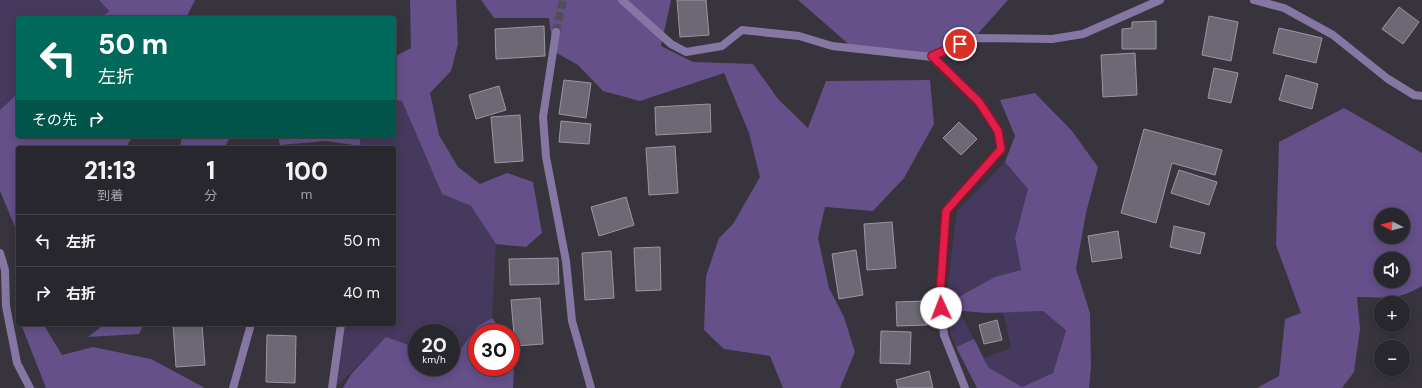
<!DOCTYPE html>
<html lang="ja">
<head>
<meta charset="utf-8">
<style>
  body { margin:0; font-family:"DM Sans","Noto Sans JP",sans-serif; background:#312f36; color:#f1f3f6; height:100vh; display:flex; flex-direction:column; font-size:15px; white-space:nowrap }
  * { box-sizing:border-box; margin:0 }
  p { font-size:13px; color:#a5a5aa }
  .icon { flex:none; width:22px; height:22px; fill:none; stroke:currentColor; stroke-width:2; stroke-linecap:round; stroke-linejoin:round }
  .map { position:relative; flex:1; overflow:hidden }
  .side { position:absolute; left:16px; top:146px; width:380px; height:180px; display:flex; flex-direction:column; background:#29272e; border-radius:4px; box-shadow:0 2px 10px #0003,0 0 0 1px #45444a }
  .side>* { flex:none }
  .hud { position:absolute; left:16px; top:16px; width:380px; height:122px; border-radius:4px; box-shadow:0 2px 10px #0003,0 0 0 1px #45444a; background:#00695c; color:#fff; overflow:hidden }
  .needle { width:26px; rotate:276deg }
  .fabs { position:absolute; left:1374px; top:208px; display:grid; gap:8px }
  .fabs a { display:grid; place-items:center; width:36px; height:36px; border-radius:50%; background:#29272e; box-shadow:0 2px 10px #0003,0 0 0 1px #45444a; font-size:20px }
  .speed { position:absolute; left:408px; top:324px; display:flex; gap:8px; font-size:20px; font-weight:700; text-align:center }
  .speed>* { display:grid; place-content:center; width:52px; height:52px; border-radius:50%; background:#29272e; box-shadow:0 2px 10px #0003,0 0 0 1px #45444a; line-height:1 }
  .speed small { font-size:10px; font-weight:400 }
  .speed .limit { border:6px solid #d22; background:#fff; color:#111 }
  .pin { position:absolute; display:grid; place-items:center; width:34px; height:34px; color:#fff; margin:-17px; border:2px solid #fff; border-radius:50%; box-shadow:0 1px 4px #0007 }
  .me { position:absolute; width:44px; margin:-22px; rotate:358deg; stroke-linejoin:round; filter:drop-shadow(0 0 3px #0008) }
  .turn { display:flex; align-items:center; gap:14px; height:84px; padding:0 16px; font-size:18px }
  .turn .icon { width:52px; height:52px; stroke-width:2.5 }
  .turn b { display:block; font-size:28px; line-height:34px }
  .then { display:flex; align-items:center; height:38px; padding:0 16px; background:#0003; gap:8px; font-size:15px }
  .eta { display:flex; justify-content:space-evenly; align-items:center; height:68px; text-align:center }
  .eta b { font-size:24px; font-weight:800; line-height:28px }
  ul { padding:0; list-style:none }
  li { display:flex; align-items:center; gap:12px; height:52px; padding:0 16px; border-top:1px solid #45444a }
  li div { flex:1 }
  li b { display:block; font-size:15px }
  li em { font-style:normal }
  .map>svg:first-child { display:block }
  .green { fill:#45395d }
  .forest { fill:#65508a; fill-rule:evenodd }
  .building { fill:#6d6974; stroke:#9a97a2 }
  .lines { fill:none; stroke-linecap:round; stroke-linejoin:round }
  .street-tunnel { stroke:#504e56; stroke-width:8; stroke-dasharray:8 4; stroke-linecap:butt }
  .street { stroke:#8576a3; stroke-width:8 }
  .route-casing { stroke:#92132f; stroke-width:10 }
  .route { stroke:#e11d48; stroke-width:7 }
</style>
</head>
<body>
<div class="map">
<svg width="1422" height="388" viewBox="0 0 1422 388">
  <rect width="100%" height="100%" fill="#37343d"/>
  <!-- green -->
  <path class="green" d="M0 0H99L109 11 101 18H18V93L0 110Z
    M394 100 402 101 442 194 471 206 496 244 492 318 478 326 460 350 451 351V333H417V348L386 338 335 388 339 324H394V148H361L359 136H394Z
    M1005 162 1028 189 1015 238 1021 270 995 277 954 300 974 339 956 347 950 332 947 289 957 211Z
    M1043 311 1066 329 1053 373 1022 387 988 367 984 358 1011 348 1003 312Z"/>
  <!-- forest -->
  <path class="forest" d="M99 0H195L186 18H101L109 11Z
    M410 0H456L458 44 451 71 430 93 439 135 458 167 480 184 507 173 533 182 542 233 526 247 496 244 471 206 442 194 402 101 394 100V57L411 48Z
    M481 0H671L661 46 693 62 753 64 778 99 808 128 826 81 930 80 934 124 904 178 873 211 825 207 818 238 829 288 844 317 855 352 840 388H783L770 356 724 349 704 330 706 276 719 238 733 224 760 177 749 133 724 73 640 101 603 91 578 65 553 51 549 18H494Z
    M798 0H1008L974 38 932 57 853 48Z
    M18 93V136H132L126 148H18V234L0 191V110Z
    M1035 93 1072 131 1098 167 1086 213 1076 269 1090 313 1091 367 1089 388H977L956 347 974 339 988 367 1022 387 1053 373 1066 330 1043 311 987 313 963 311 953 300 995 277 1021 270 1015 238 1028 189 1005 162 1015 136 1000 100Z
    M1344 108 1422 153V286C1397 301 1384 297 1357 297L1360 329 1354 372 1342 388H1257L1279 376 1285 319 1301 313 1276 245 1279 142ZM1381 215H1403V237H1381ZM1381 259H1403V281H1381Z
    M182 136H231L224 148H180Z
    M278 136H359L361 146 326 141 280 145Z
    M492 318 504 333H477V367H511V341L515 346 513 388H343L352 373 386 337 417 348V367H451V351L460 350 478 326Z
    M21 324H46L45 327 62 355 93 347 151 359 205 388H46Z
    M105 324H144L139 334 88 337Z"/>
  <!-- building -->
  <path class="building" d="M677 0H706L709 35 680 37Z
    M1399 7 1419 22 1403 44 1382 29Z
    M1209 16 1238 22 1231 61 1202 55Z
    M1156 21V49H1122V29L1132 28V22Z
    M544 26 545 56 496 59 495 29Z
    M1279 28 1322 38 1316 63 1273 53Z
    M1135 53 1137 95 1103 97 1101 55Z
    M1214 68 1238 73 1231 103 1208 98Z
    M1286 75 1318 84 1312 109 1279 100Z
    M564 80 591 83 586 118 559 114Z
    M499 86 506 110 476 119 469 95Z
    M710 104 711 132 656 135 655 107Z
    M520 115 523 161 495 163 491 117Z
    M561 121 591 124 589 144 559 142Z
    M959 122 977 139 961 155 943 138Z
    M1144 129 1222 150 1215 175 1172 163 1156 223 1121 213Z
    M675 146 678 193 649 195 646 148Z
    M1179 170 1217 182 1209 205 1171 193Z
    M626 197 634 225 599 236 591 207Z
    M892 222 896 268 867 270 864 224Z
    M1174 226 1205 233 1200 254 1170 247Z
    M1118 231 1122 258 1092 262 1088 236Z
    M660 247 661 290 636 291 634 248Z
    M856 250 863 295 839 299 832 254Z
    M611 251 614 298 585 300 582 253Z
    M558 258 559 284 510 285 509 259Z
    M540 298 543 344 515 346 511 300Z
    M926 301 927 325 897 326 896 302Z
    M997 320 1002 340 984 344 979 325Z
    M173 324H202L205 365 176 367Z
    M881 331 911 332 910 364 880 363Z
    M267 335 296 336 295 383 266 382Z
    M929 371 933 388H898L896 380Z"/>
  <g class="lines">
    <!-- street-tunnel -->
    <path class="street-tunnel" d="M556 32 563 0"/>
    <!-- street -->
    <path class="street" d="M622 0 671 44 686 52 722 46 742 30 799 36 832 46 932 57 974 38 1052 39 1083 34 1160 0
      M1254 0 1284 8 1333 35 1388 79 1414 95 1422 96
      M556 32 543 117 546 157 566 261 572 321 591 388
      M932 57 979 102 998 131 1001 149 946 211 940 295 944 335 965 388
      M0 253 5 270 6 306 17 363 30 388
      M233 388 251 324
      M332 388 341 324"/>
  </g>
  <g class="lines">
    <defs>
      <path id="route" d="M941 308 940 295 946 211 1001 149 998 131 979 102 932 56 960 44"/>
    </defs>
    <!-- route casing -->
    <use href="#route" class="route-casing"/>
    <!-- route -->
    <use href="#route" class="route"/>
  </g>
</svg>
<div class="fabs">
<a><svg class="needle" viewBox="-14 -14 28 28"><path d="M0-13l5 13h-10z" fill="#e53935"/><path d="M0 13l5-13h-10z" fill="#a5a5aa"/></svg></a>
<a><svg class="icon" aria-label="sound" viewBox="0 0 24 24"><path d="M4 9h4l5-4v14l-5-4H4zM17 9q2 3 0 6"/></svg></a>
<a>+</a>
<a>−</a>
</div>
<div class="speed"><div>20<small>km/h</small></div><div class="limit">30</div></div>
<div class="pin" style="left:960px;top:44px;background:#d93025"><svg class="icon" aria-label="arrive" viewBox="0 0 24 24"><path d="M6 21V4h12l-3 4 3 4H6"/></svg></div>
<svg class="me" style="left:941px;top:308px" viewBox="-20 -20 40 40"><circle r="19" fill="#fff"/><path d="M0-13L10 11 0 6-10 11z" fill="#e11d48"/></svg>
<div class="hud">
<div class="turn"><svg class="icon" aria-label="left" viewBox="0 0 24 24"><path d="M17 20v-9H6M10 6l-5 5 5 5"/></svg><div><b>50 m</b>左折</div></div>
<div class="then">その先<svg class="icon" aria-label="right" viewBox="0 0 24 24"><path d="M7 20v-9h11M14 6l5 5-5 5"/></svg></div>
</div>
<section class="side">
<div class="eta">
<div><b>21:13</b><p>到着</p></div>
<div><b>1</b><p>分</p></div>
<div><b>100</b><p>m</p></div>
</div>
<ul>
<li><svg class="icon" aria-label="left" viewBox="0 0 24 24"><path d="M17 20v-9H6M10 6l-5 5 5 5"/></svg><div><b>左折</b></div><em>50 m</em></li>
<li><svg class="icon" aria-label="right" viewBox="0 0 24 24"><path d="M7 20v-9h11M14 6l5 5-5 5"/></svg><div><b>右折</b></div><em>40 m</em></li>
</ul>
</section>
</div>
</body>
</html>
